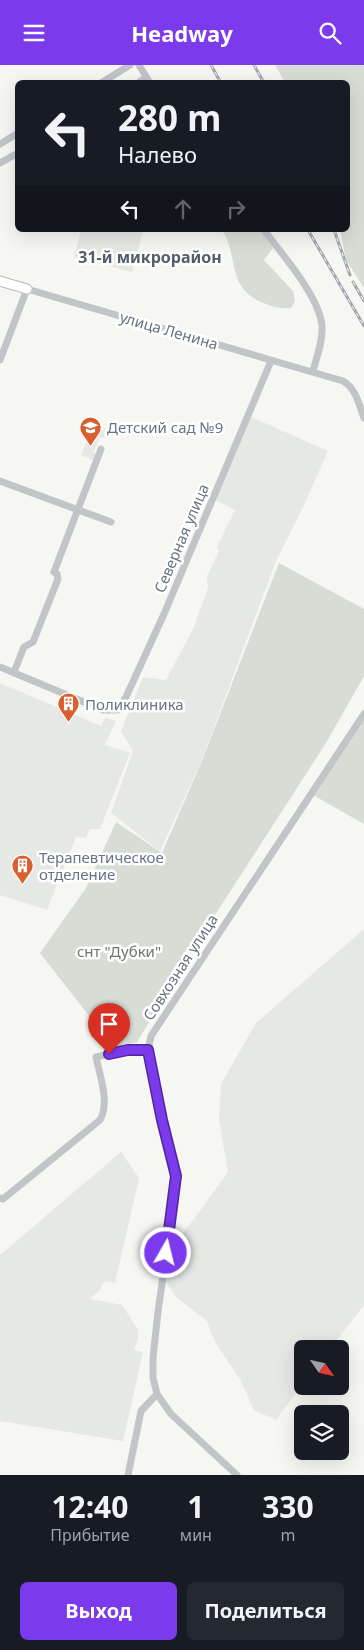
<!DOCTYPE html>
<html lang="ru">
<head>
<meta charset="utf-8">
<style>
  body { margin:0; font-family:"Noto Sans",sans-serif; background:#242831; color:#f1f3f6; height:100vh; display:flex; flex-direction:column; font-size:19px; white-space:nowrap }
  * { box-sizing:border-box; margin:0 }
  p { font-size:16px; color:#9ea1a6 }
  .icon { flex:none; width:28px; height:28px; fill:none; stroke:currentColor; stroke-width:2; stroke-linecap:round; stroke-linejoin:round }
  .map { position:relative; height:1410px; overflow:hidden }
  .details { display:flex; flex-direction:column; background:#171b24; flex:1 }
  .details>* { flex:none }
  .banner { position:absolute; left:15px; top:15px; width:335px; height:152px; border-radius:8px; box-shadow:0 5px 20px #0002; background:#171b24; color:#f1f3f6; overflow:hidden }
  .needle { width:32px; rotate:124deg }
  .buttons { position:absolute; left:294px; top:1275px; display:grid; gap:10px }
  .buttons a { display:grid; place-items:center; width:55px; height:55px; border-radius:8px; background:#171b24; box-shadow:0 5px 20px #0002; font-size:25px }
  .pin { position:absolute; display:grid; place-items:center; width:42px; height:42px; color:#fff; margin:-51px -21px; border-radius:50% 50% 50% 0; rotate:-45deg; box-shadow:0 0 5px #0007 }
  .pin .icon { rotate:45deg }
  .me { position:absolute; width:55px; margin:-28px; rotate:8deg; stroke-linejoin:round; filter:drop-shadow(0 0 4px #0008) }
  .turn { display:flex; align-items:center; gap:18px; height:105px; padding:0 20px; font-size:22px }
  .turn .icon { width:65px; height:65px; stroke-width:2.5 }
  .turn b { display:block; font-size:35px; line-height:42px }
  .lanes { display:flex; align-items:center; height:48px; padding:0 20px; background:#0003; justify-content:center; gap:25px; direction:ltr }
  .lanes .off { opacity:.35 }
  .eta { display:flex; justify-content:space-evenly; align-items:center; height:85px; text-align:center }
  .eta b { font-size:30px; font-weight:700; line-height:35px }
  .action { display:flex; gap:10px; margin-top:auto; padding:10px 20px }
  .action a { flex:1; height:58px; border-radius:8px; background:#7c3aed; color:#fff; font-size:20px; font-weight:700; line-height:58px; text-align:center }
  .action a+a { background:#242831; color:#f1f3f6 }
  header { display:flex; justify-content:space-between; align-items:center; height:65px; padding:0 20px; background:#7c3aed; color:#fff; font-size:22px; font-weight:700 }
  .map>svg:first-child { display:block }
  .built { fill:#e6e8e6 }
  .green { fill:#d7ddd4 }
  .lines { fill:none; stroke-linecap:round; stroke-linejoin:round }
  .major-casing { stroke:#b4b8bc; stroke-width:11 }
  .minor { stroke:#c1c5c8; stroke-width:7 }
  .major { stroke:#fff; stroke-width:9 }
  .rail-casing { stroke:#a2a7ad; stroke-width:3 }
  .rail { stroke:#fff; stroke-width:1; stroke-dasharray:4; stroke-linecap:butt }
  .route-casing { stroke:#51269a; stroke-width:12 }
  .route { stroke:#7c3aed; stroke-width:9 }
  .labels { text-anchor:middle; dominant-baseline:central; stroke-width:5; stroke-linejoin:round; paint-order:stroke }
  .street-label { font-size:15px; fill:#667482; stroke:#fff }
  .poi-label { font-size:15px; fill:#667482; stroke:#fff; text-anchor:start }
  .park-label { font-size:15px; fill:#687a65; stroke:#fff }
  .neighbourhood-label { font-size:16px; font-weight:bold; fill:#545e68; stroke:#fff }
</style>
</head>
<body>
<header><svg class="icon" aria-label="menu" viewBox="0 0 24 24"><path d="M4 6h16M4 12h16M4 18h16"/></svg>Headway<svg class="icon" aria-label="search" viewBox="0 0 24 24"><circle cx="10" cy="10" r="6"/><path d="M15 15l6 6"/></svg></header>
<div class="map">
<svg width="364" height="1410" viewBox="0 0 364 1410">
  <rect width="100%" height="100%" fill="#f6f6f3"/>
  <!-- built -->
  <path class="built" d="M81 165H143L132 207 74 192Z
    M249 351 328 386 303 442 276 496 201 697 160 786 111 748 133 686 121 666 143 612 166 615 194 562 208 523 207 511 219 486 217 482 235 445 214 434Z
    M93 362 107 367 105 373 100 372 93 388 98 390 95 396 81 390Z
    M0 618 101 661 105 653 116 656 105 680 130 688 100 764H90L86 773 76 772 47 845 0 830Z
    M364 864V1240L330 1284H302V1320L276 1355 254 1345 241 1316 215 1277 207 1256 176 1232 161 1210 166 1189 194 1154 228 1107 219 1055 221 1019 256 958Z
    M121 1087 139 1113 115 1218 105 1216 99 1226 90 1234 122 1240 138 1265V1274L134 1285 143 1287 123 1376 0 1356V1190Z"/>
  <!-- green -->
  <path class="green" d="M275 0H364V223L346 195 340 165H348V18L285 17Z
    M222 165H261L273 183 264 195 293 226 295 236 291 243C277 244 274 242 261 237 226 221 239 191 222 165Z
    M279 498 364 544V611L326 678 213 853 137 977 114 983 40 888 86 823 116 757 162 788 201 698Z
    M364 653V759L313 730Z"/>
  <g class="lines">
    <defs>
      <path id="major" d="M0 216 27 224"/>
    </defs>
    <!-- major casing -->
    <use href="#major" class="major-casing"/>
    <!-- minor -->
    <path class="minor" d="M139 0 150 18
      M101 18 130 0
      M138 18 146 12
      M0 79 18 68
      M0 98 18 88
      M264 165C281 188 320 232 322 261 323 276 317 291 313 306
      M0 295 27 224 343 316C356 323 359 340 364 353
      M0 416 111 457
      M0 602 103 645H118L126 632 164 549 271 296
      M14 607 24 582 33 577 58 514 57 509 54 507 101 384
      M0 1133 3 1134 100 1055C110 1037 100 1012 96 992L128 985H148
      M128 1410 141 1346 157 1329
      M237 1410 171 1349 157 1329 153 1313V1293L158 1247 177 1111 150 1000 148 985 151 971 364 649"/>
    <!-- major -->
    <use href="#major" class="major"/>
    <defs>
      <path id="rail" d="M211 0 221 18
        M254 0 264 18
        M308 165 364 261
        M334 165 350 210
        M353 217 364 236"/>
    </defs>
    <!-- rail casing -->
    <use href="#rail" class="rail-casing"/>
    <!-- rail -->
    <use href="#rail" class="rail"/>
  </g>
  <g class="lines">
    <defs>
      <path id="route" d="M109 989 128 985H148L162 1055 176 1111 166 1188"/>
    </defs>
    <!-- route casing -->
    <use href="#route" class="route-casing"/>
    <!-- route -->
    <use href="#route" class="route"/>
  </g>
  <!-- icons -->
  <defs>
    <symbol id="school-pin" viewBox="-11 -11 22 30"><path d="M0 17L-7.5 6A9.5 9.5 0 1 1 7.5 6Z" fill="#da5f2f" stroke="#fff"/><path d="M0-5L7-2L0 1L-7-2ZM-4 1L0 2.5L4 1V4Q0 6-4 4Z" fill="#fff"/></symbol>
    <symbol id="building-pin" viewBox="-11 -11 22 30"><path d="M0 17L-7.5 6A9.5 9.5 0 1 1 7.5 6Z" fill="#da5f2f" stroke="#fff"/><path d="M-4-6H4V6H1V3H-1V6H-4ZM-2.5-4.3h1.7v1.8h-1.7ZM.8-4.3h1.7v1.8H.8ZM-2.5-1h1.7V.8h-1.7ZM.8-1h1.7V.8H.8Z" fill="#fff"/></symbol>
  </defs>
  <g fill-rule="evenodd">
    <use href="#school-pin" x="78" y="350" width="25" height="34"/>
    <use href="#building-pin" x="56" y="626" width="25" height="34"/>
    <use href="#building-pin" x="10" y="788" width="25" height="34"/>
  </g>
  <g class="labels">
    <!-- street labels -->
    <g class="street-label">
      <text transform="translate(169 265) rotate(16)">улица Ленина</text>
      <text transform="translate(181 473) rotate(-67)">Северная улица</text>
      <text transform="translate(180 902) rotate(-57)">Совхозная улица</text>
    </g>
    <!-- poi labels -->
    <g class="poi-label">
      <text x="107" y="362">Детский сад №9</text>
      <text x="85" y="639">Поликлиника</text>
      <text x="39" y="792">Терапевтическое<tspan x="39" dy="17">отделение</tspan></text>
    </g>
    <!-- park labels -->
    <g class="park-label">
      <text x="119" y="886">снт "Дубки"</text>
    </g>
    <!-- neighbourhood labels -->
    <g class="neighbourhood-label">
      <text x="150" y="192">31-й микрорайон</text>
    </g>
  </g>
</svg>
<div class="buttons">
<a><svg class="needle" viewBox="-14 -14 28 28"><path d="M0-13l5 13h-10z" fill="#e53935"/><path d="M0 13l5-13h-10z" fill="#9ea1a6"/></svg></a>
<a><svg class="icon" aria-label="layers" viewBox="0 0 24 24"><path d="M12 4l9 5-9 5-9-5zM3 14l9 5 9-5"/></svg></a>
</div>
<div class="pin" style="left:109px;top:989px;background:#d93025"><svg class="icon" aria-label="arrive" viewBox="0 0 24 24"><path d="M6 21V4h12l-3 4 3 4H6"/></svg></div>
<svg class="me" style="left:166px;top:1188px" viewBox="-20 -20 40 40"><circle r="17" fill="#7c3aed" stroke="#fff" stroke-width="3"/><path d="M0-11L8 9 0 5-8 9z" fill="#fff"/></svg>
<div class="banner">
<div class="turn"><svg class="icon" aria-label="left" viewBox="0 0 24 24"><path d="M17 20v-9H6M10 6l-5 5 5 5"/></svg><div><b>280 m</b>Налево</div></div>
<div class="lanes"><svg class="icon" aria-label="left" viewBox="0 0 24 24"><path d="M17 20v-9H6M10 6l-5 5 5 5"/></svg><svg class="icon off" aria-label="ahead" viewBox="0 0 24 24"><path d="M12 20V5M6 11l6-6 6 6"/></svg><svg class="icon off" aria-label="right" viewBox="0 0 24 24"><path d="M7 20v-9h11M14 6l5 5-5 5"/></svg></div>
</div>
</div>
<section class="details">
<div class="eta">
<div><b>12:40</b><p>Прибытие</p></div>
<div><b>1</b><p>мин</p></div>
<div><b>330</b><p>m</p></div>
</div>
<div class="action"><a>Выход</a><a>Поделиться</a></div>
</section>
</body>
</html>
